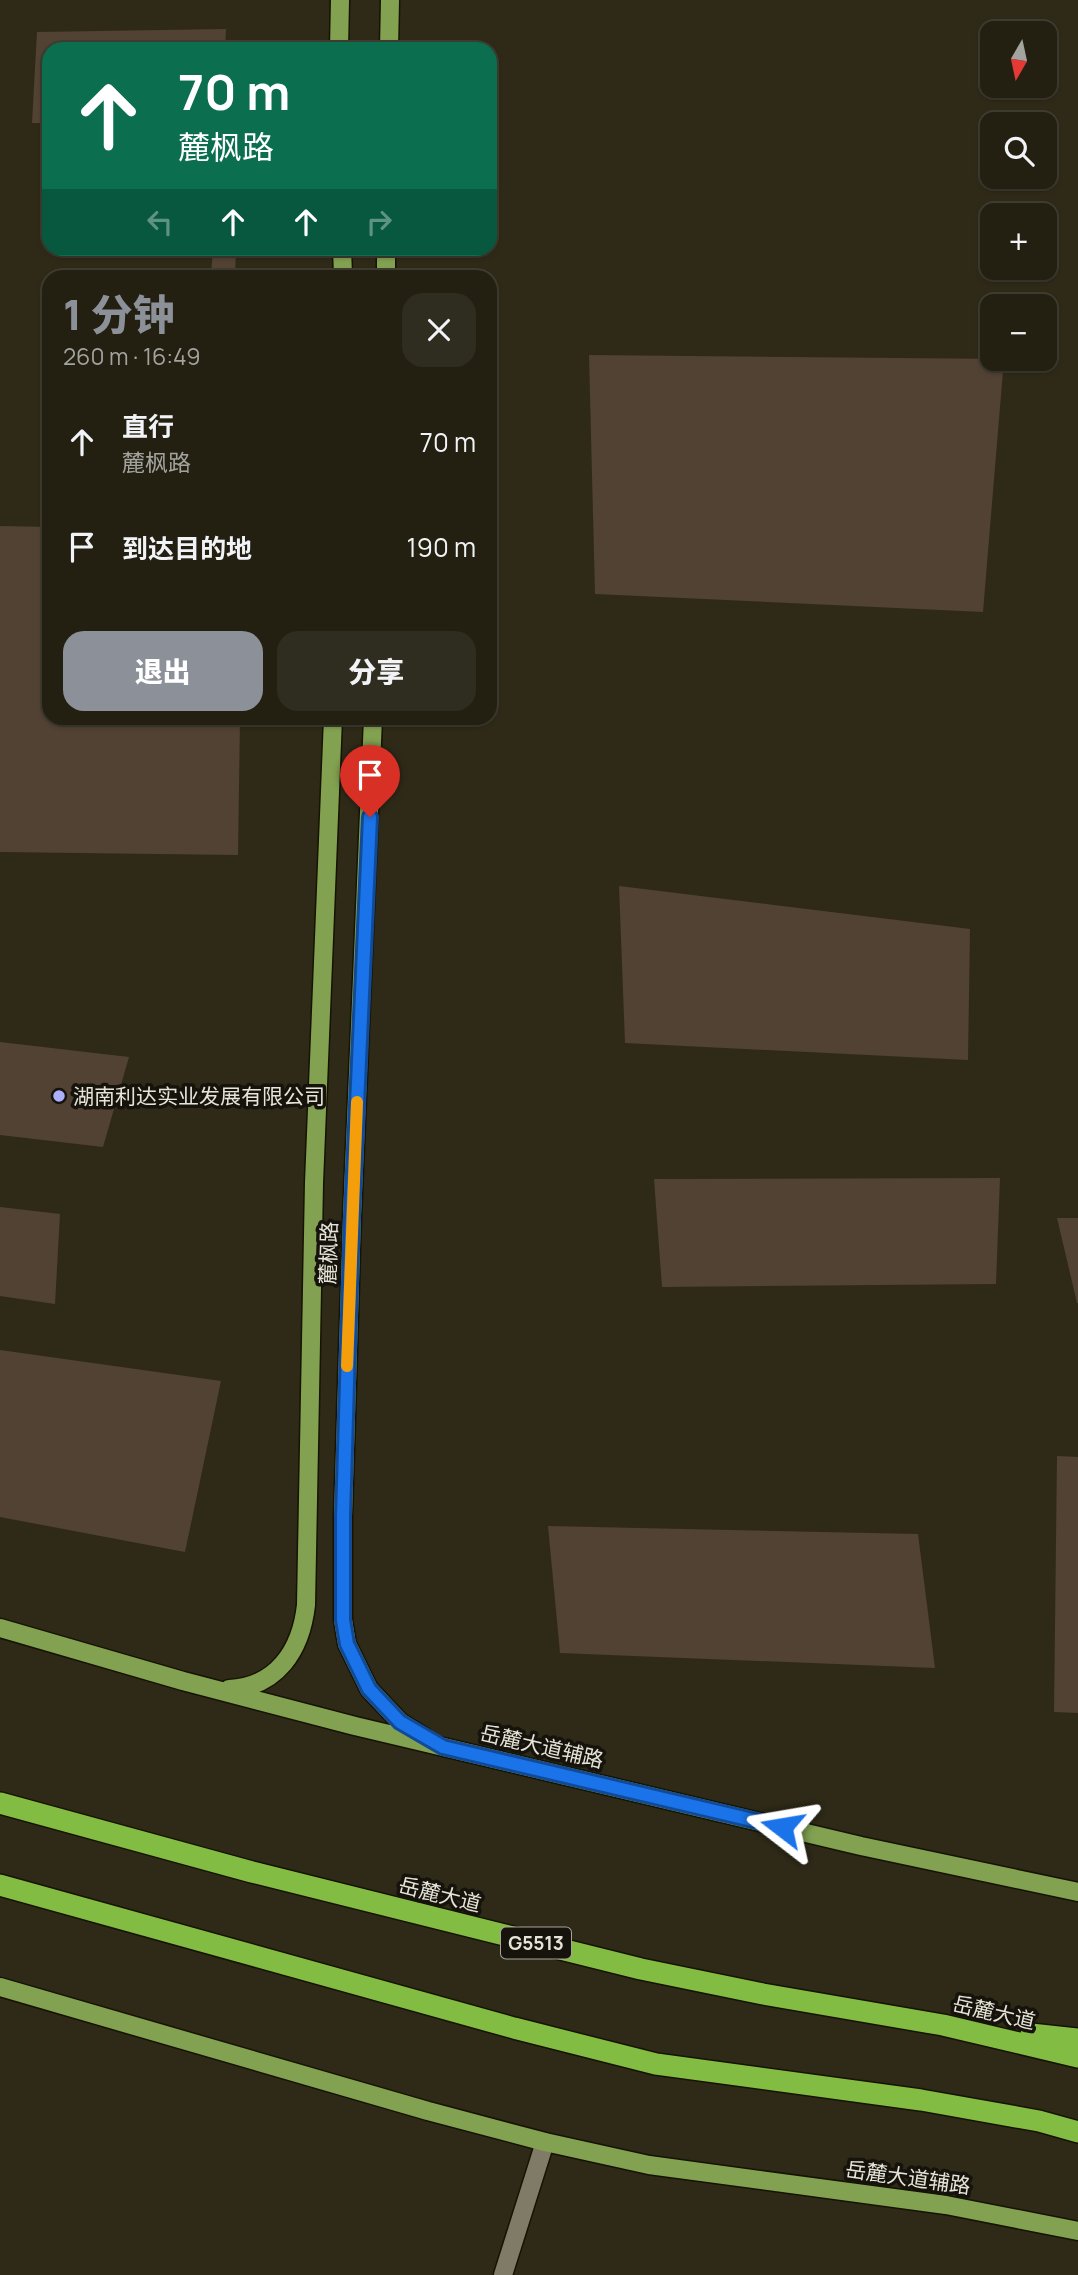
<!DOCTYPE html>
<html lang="zh">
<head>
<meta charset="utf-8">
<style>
  body { margin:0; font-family:Manrope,"Noto Sans SC",sans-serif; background:#2f2d20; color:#f1f3f6; height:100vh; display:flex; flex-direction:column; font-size:26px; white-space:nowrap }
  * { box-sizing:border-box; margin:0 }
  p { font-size:23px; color:#a3a39f }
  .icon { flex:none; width:38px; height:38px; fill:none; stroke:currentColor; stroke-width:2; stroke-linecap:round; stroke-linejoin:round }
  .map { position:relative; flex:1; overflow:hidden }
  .details { position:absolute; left:42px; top:270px; width:455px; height:455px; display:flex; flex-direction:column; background:#232012; border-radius:21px; box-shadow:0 2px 5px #0004,0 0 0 2px #403e32 }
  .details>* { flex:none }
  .hud { position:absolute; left:42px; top:42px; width:455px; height:214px; border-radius:21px; box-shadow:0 2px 5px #0004,0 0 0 2px #403e32; background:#0b6e4f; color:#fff; overflow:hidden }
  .needle { width:46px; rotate:189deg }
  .tools { position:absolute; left:980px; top:21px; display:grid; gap:14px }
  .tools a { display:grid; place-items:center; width:77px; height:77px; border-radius:14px; background:#232012; box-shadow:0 2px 5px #0004,0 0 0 2px #403e32; font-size:35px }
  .pin { position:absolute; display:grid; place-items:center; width:60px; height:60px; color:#fff; margin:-72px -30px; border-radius:50% 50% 50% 0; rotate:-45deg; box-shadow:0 0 7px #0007 }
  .pin .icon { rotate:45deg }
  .me { position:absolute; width:77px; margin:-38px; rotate:284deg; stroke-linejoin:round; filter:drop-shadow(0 0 5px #0008) }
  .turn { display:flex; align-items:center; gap:24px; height:147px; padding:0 21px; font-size:32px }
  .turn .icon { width:91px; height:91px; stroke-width:2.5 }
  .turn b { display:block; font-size:49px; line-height:60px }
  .lanes { display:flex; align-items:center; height:66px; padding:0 21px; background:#0003; justify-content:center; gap:35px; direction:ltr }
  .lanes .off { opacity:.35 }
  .round { display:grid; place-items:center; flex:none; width:74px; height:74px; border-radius:21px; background:#2f2d20 }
  .head { display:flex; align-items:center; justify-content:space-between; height:119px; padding:0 21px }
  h1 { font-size:42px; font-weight:800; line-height:52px; color:#8c9099 }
  .action { display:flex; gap:14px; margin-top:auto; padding:14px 21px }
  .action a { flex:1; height:80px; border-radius:21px; background:#8c9099; color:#fff; font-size:28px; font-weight:800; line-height:80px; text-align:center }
  .action a+a { background:#2f2d20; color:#f1f3f6 }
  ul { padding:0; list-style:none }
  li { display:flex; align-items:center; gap:21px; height:105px; padding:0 21px }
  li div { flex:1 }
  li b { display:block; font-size:26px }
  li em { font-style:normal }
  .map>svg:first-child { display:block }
  .building { fill:#524234 }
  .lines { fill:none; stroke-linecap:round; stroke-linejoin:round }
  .minor-casing { stroke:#171303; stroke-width:21 }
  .major-casing { stroke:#171303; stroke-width:21 }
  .highway-casing { stroke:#171303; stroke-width:24 }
  .minor { stroke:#807b66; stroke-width:18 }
  .major { stroke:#82a251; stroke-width:18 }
  .highway { stroke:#83bc43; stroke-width:21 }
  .route-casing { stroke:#114b97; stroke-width:18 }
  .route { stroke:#1a73e8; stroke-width:12 }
  .slow { stroke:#f59e0b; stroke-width:12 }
  .poi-dot { fill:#adaffb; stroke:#15130b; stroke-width:2.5 }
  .labels { text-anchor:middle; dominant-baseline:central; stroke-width:7; stroke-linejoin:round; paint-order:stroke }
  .shield { fill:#15130b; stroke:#a7a59a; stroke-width:2 }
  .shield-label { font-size:19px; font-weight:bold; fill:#e6e4d8 }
  .poi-label { font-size:21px; fill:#e6e4d8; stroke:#15130b; text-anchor:start }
  .street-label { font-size:21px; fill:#e6e4d8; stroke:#15130b }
</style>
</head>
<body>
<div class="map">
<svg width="1078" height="2275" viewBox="0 0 1078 2275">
  <rect width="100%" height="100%" fill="#2f2a18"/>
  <!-- building -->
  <path class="building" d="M226 29 225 49H49V123H32L37 32Z
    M213 248H236L235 276H211Z
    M45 302H49V377L43 376Z
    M589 355 1004 359 983 612 595 594Z
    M0 526 49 527V718H240L238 855 0 852Z
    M619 886 970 929 968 1060 625 1043Z
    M0 1042 129 1057 103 1147 0 1135Z
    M1000 1178 996 1284 662 1287 654 1179Z
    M0 1207 60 1214 55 1304 0 1296Z
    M1057 1218H1078V1303H1077Z
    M0 1350 221 1381 185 1552 0 1517Z
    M1057 1456 1078 1457V1713L1054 1712Z
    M548 1526 918 1534 935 1668 560 1653Z"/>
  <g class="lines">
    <defs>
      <path id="minor" d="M503 2275 545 2142"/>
      <path id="major" d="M339 49 340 0
        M389 49 390 0
        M342 248 343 276
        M386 276V248
        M373 718 352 1216 343 1516V1620L347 1644 369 1689 400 1722 424 1737
        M0 1628 183 1681 355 1726 861 1846 1078 1892
        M229 1689C277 1687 301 1650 306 1605L314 1183 333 718
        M0 1987 428 2111 545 2142 649 2165 946 2205 1078 2231"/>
      <path id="highway" d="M0 1803 252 1872 641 1969 763 1994 943 2025 1078 2057
        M0 1885 514 2028 656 2064 921 2100 1039 2121 1078 2132
        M1031 2034 1078 2039"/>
    </defs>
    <!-- minor casing -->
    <use href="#minor" class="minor-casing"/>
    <!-- major casing -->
    <use href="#major" class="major-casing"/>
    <!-- highway casing -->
    <use href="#highway" class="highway-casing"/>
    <!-- minor -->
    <use href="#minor" class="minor"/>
    <!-- major -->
    <use href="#major" class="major"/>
    <!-- highway -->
    <use href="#highway" class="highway"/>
  </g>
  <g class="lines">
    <defs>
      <path id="route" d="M370 817 352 1216 343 1516V1620L347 1644 369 1689 400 1722 443 1747 782 1827"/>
    </defs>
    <!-- route casing -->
    <use href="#route" class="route-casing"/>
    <!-- route -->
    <use href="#route" class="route"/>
    <!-- slow -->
    <path class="slow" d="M347 1366 357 1102"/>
  </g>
  <!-- markers -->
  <circle class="poi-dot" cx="59" cy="1096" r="7"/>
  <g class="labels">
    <!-- shield labels -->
    <rect class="shield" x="501" y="1927.5" width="70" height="31" rx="5"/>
    <g class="shield-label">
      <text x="536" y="1943">G5513</text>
    </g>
    <!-- poi labels -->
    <g class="poi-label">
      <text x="73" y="1096">湖南利达实业发展有限公司</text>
    </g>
    <!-- street labels -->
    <g class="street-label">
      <text transform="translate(328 1253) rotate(-88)">麓枫路</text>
      <text transform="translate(542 1746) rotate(13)">岳麓大道辅路</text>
      <text transform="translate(440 1894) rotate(14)">岳麓大道</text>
      <text transform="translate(994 2012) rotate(13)">岳麓大道</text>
      <text transform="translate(908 2177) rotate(8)">岳麓大道辅路</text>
    </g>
  </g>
</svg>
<div class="tools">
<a><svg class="needle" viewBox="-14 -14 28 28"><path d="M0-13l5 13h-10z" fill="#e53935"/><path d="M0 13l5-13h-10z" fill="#a3a39f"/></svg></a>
<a><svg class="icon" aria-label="search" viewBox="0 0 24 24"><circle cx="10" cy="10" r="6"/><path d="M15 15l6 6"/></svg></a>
<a>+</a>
<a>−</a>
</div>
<div class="pin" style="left:370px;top:817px;background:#d93025"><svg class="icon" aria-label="arrive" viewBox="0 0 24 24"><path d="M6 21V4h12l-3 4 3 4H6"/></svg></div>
<svg class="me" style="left:782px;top:1827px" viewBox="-20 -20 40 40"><path d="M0-17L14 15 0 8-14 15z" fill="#1a73e8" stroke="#fff" stroke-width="4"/></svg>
<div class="hud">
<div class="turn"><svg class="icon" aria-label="ahead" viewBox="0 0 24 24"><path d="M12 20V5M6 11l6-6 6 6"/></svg><div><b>70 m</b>麓枫路</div></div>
<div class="lanes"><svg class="icon off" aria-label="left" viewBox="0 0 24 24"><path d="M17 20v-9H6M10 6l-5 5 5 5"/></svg><svg class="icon" aria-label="ahead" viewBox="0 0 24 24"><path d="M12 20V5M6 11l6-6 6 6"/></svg><svg class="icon" aria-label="ahead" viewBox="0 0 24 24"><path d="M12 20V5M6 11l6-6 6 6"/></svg><svg class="icon off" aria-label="right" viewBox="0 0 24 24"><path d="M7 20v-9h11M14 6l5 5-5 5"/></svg></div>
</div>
<section class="details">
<div class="head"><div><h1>1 分钟</h1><p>260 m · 16:49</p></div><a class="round"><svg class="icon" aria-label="close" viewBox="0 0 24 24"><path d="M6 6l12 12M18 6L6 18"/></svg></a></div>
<ul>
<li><svg class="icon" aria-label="ahead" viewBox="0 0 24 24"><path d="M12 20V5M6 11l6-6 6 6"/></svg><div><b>直行</b><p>麓枫路</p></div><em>70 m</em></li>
<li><svg class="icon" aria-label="arrive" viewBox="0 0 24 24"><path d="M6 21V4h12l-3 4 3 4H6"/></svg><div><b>到达目的地</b></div><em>190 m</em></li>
</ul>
<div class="action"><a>退出</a><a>分享</a></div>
</section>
</div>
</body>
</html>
